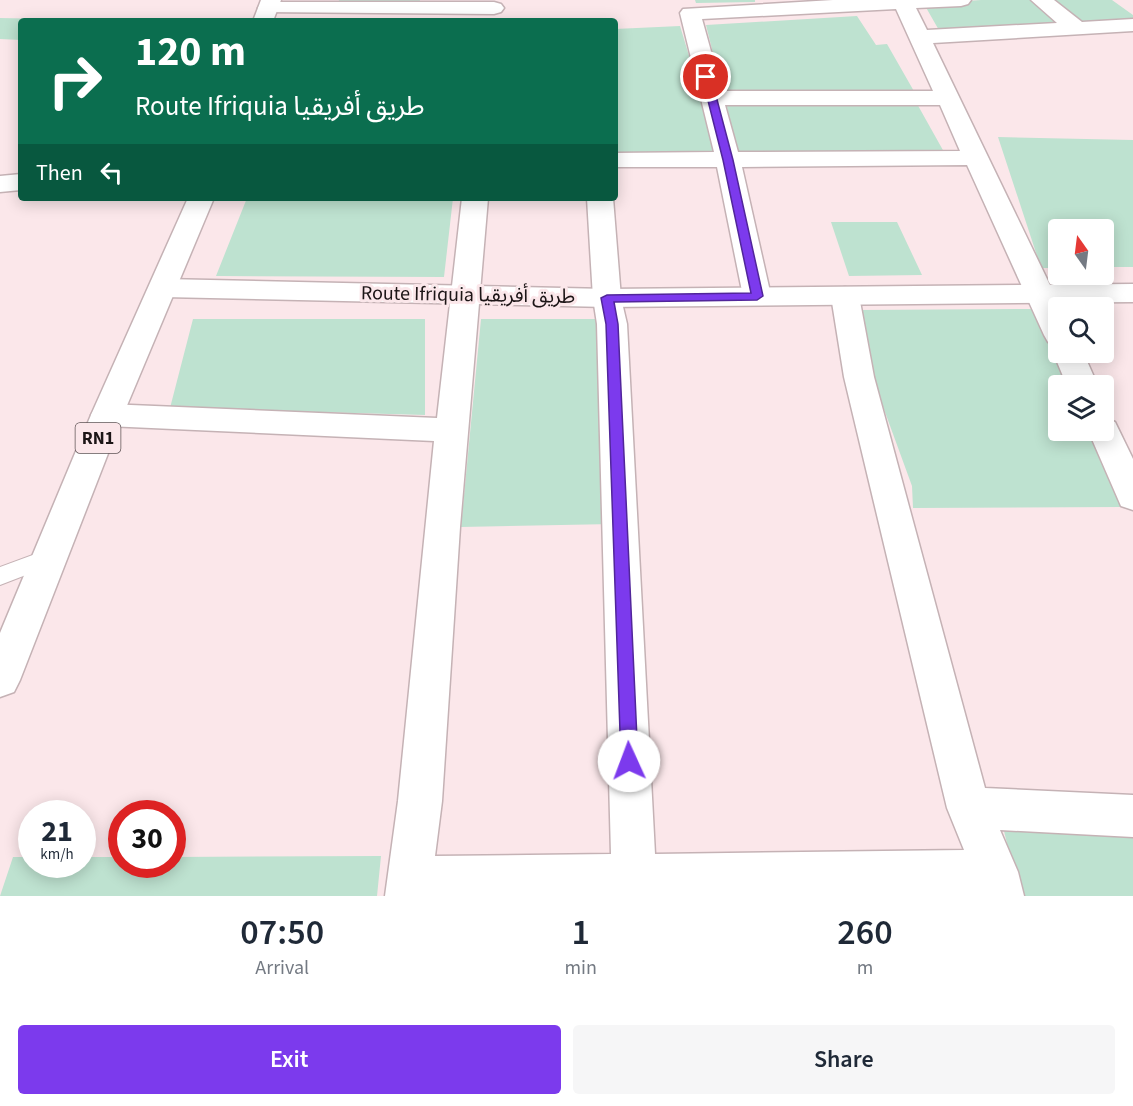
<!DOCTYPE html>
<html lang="en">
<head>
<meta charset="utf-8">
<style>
  body { margin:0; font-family:"Source Sans 3","Noto Sans Arabic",sans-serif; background:#f6f6f7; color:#1f2937; height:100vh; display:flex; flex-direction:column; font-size:22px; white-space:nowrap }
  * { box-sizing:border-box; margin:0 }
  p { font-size:20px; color:#747a83 }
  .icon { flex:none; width:33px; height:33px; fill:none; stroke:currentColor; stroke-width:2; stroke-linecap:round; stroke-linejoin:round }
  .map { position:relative; height:896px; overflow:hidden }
  .drawer { display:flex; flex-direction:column; background:#fff; flex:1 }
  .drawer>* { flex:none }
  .top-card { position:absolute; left:18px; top:18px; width:600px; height:183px; border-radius:6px; box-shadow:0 3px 15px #0003; background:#0b6e4f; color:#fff; overflow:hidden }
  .needle { width:39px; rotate:346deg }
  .fabs { position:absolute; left:1048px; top:219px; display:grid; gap:12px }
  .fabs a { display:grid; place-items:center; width:66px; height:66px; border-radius:6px; background:#fff; box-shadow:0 3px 15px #0003; font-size:30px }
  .speed { position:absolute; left:18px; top:800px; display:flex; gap:12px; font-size:30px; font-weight:700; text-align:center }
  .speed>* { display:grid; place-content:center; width:78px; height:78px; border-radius:50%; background:#fff; box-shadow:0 3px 15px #0003; line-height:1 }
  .speed small { font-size:15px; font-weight:400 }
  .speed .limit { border:9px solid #d22; background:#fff; color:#111 }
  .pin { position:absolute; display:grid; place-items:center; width:51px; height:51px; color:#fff; margin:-26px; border:3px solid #fff; border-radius:50%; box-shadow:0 2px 6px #0007 }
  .me { position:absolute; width:66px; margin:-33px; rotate:358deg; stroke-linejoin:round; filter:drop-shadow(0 0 4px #0008) }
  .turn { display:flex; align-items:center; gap:21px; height:126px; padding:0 18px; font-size:27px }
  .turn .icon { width:78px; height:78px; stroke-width:2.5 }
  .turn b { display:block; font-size:42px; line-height:51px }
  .then { display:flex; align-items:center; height:57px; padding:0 18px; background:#0003; gap:12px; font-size:22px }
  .eta { display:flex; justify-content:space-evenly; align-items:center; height:102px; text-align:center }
  .eta b { font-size:36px; font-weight:600; line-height:42px }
  .cta { display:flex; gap:12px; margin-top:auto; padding:12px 18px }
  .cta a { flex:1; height:69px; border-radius:6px; background:#7c3aed; color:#fff; font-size:24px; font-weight:600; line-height:69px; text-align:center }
  .cta a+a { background:#f6f6f7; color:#1f2937 }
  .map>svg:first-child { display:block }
  .building { fill:#bee2d0 }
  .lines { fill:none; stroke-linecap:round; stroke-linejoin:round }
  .service-casing { stroke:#c5b2b5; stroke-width:2 }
  .minor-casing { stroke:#c5b2b5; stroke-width:3 }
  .tertiary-casing { stroke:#c5b2b5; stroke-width:3 }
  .trunk-casing { stroke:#c5b2b5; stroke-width:3 }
  .service { fill:#fff; fill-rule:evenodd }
  .minor { fill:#fff; fill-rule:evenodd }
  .tertiary { fill:#fff; fill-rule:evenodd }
  .trunk { fill:#fff; fill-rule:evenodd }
  .route { fill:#7c3aed; stroke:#51269a; stroke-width:1.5 }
  .labels { text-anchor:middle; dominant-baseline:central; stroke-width:6; stroke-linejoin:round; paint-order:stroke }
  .shield { fill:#fbe7ea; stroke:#5f5456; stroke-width:1.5 }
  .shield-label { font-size:18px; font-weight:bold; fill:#1c1516 }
  .street-label { font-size:20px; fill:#1c1516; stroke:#fbe7ea }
</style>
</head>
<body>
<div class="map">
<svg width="1133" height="896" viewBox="0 0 1133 896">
  <rect width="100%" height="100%" fill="#fbe7ea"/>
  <!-- building -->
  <path class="building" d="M339 0H420L419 5 338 4Z
    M695 0H755V2L696 3Z
    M981 0H1038L1065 25 940 32 924 4Z
    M1052 0H1112L1133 15V20L1081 24Z
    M857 16 876 45 887 44 915 93 723 94 706 25Z
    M0 18 52 19 50 21H21V40L0 39Z
    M680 26 719 154 615 152V29Z
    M916 102 944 152H738L726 103Z
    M998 137 1133 140V267H1104V230H1059V268H1041Z
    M247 198H453L444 277 216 276Z
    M831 222H897L922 275 849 276Z
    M1036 309 1069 386H1059V430H1089L1121 507 913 508 912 486 870 371 859 310Z
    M193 319H425V415L170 408Z
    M481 319H602L614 524 461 527Z
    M1001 819 1133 829V896H1020Z
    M381 856 377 896H0L13 857H32V864H82V857H122V864H172V857Z"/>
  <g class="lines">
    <defs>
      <path id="service" d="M49 549 57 551 60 557 57 563 0 585V567Z"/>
      <path id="minor" d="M833 0H971L968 4 961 6 916 8 927 30 1057 23 1031 0H1054L1082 22 1133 19V31L933 43 1061 308 1059 352H1083L1098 386H1067L1053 352 1059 345 1048 342 1044 335 967 165 742 167 771 296 767 302 757 305 747 302 743 296 717 167H615V153L714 152 680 13 683 9ZM896 9 933 91H722L702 19ZM725 105H940L960 151 738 152Z
        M268 2H494L501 4 504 8 501 12 494 14 261 12 258 8 261 4Z
        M21 174V190L0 192V176Z
        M462 198H488L460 527 442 801 435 856 611 854 597 324 593 298 587 198H613L621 298 627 324 655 854 964 850 947 808 844 377 831 296 835 290 845 287 855 290 859 296 874 377 985 788 1133 795V837L1000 830 1018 872 1024 896H385L398 801 434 441 107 426 96 423 91 415 96 407 107 404 437 418Z
        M1104 418 1115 422 1133 459V510L1121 506 1088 430H1104Z"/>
      <path id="tertiary" d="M164 279 607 289 1133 284V302L607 307 164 297 154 294 150 288 154 282Z"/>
      <path id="trunk" d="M261 0H281L273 21H253Z
        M188 198H214L123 415 20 680 14 692 0 697V633L91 415Z"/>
    </defs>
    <!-- service casing -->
    <use href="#service" class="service-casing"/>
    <!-- minor casing -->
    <use href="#minor" class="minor-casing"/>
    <!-- tertiary casing -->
    <use href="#tertiary" class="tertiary-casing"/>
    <!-- trunk casing -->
    <use href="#trunk" class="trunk-casing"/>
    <!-- service -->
    <use href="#service" class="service"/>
    <!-- minor -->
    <use href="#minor" class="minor"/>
    <!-- tertiary -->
    <use href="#tertiary" class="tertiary"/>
    <!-- trunk -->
    <use href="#trunk" class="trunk"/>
  </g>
  <!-- route -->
  <path class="route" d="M706 74 711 77 733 160 763 296 757 300 614 302 618 324 638 761 635 767 629 769 623 767 621 761 606 324 601 298 607 295 751 293 723 160 702 77Z"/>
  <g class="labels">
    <!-- shield labels -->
    <rect class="shield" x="75.5" y="423" width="45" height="30" rx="4.5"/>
    <g class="shield-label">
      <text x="98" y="438">RN1</text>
    </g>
    <!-- street labels -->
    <g class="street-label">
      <text transform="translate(468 295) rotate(1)">Route Ifriquia طريق أفريقيا</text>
    </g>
  </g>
</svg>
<div class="fabs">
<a><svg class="needle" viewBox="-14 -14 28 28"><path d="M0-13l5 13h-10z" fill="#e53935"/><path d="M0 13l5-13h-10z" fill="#747a83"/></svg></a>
<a><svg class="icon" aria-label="search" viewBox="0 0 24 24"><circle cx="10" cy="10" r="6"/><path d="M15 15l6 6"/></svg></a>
<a><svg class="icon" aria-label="layers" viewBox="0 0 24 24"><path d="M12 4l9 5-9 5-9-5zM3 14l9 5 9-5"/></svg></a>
</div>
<div class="speed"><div>21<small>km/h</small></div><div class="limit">30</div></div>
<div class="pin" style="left:706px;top:77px;background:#d93025"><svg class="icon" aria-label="arrive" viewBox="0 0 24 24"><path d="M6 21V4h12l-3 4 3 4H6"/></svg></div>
<svg class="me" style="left:629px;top:761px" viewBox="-20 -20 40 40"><circle r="19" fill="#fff"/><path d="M0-13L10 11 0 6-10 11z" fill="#7c3aed"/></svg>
<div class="top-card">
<div class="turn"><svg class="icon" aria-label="right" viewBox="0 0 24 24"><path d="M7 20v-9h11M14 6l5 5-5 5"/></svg><div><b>120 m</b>Route Ifriquia طريق أفريقيا</div></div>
<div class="then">Then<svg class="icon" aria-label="left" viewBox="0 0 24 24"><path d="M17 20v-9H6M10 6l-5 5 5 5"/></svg></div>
</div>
</div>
<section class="drawer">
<div class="eta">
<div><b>07:50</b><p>Arrival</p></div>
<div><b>1</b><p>min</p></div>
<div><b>260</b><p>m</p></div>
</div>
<div class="cta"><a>Exit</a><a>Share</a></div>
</section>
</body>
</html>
